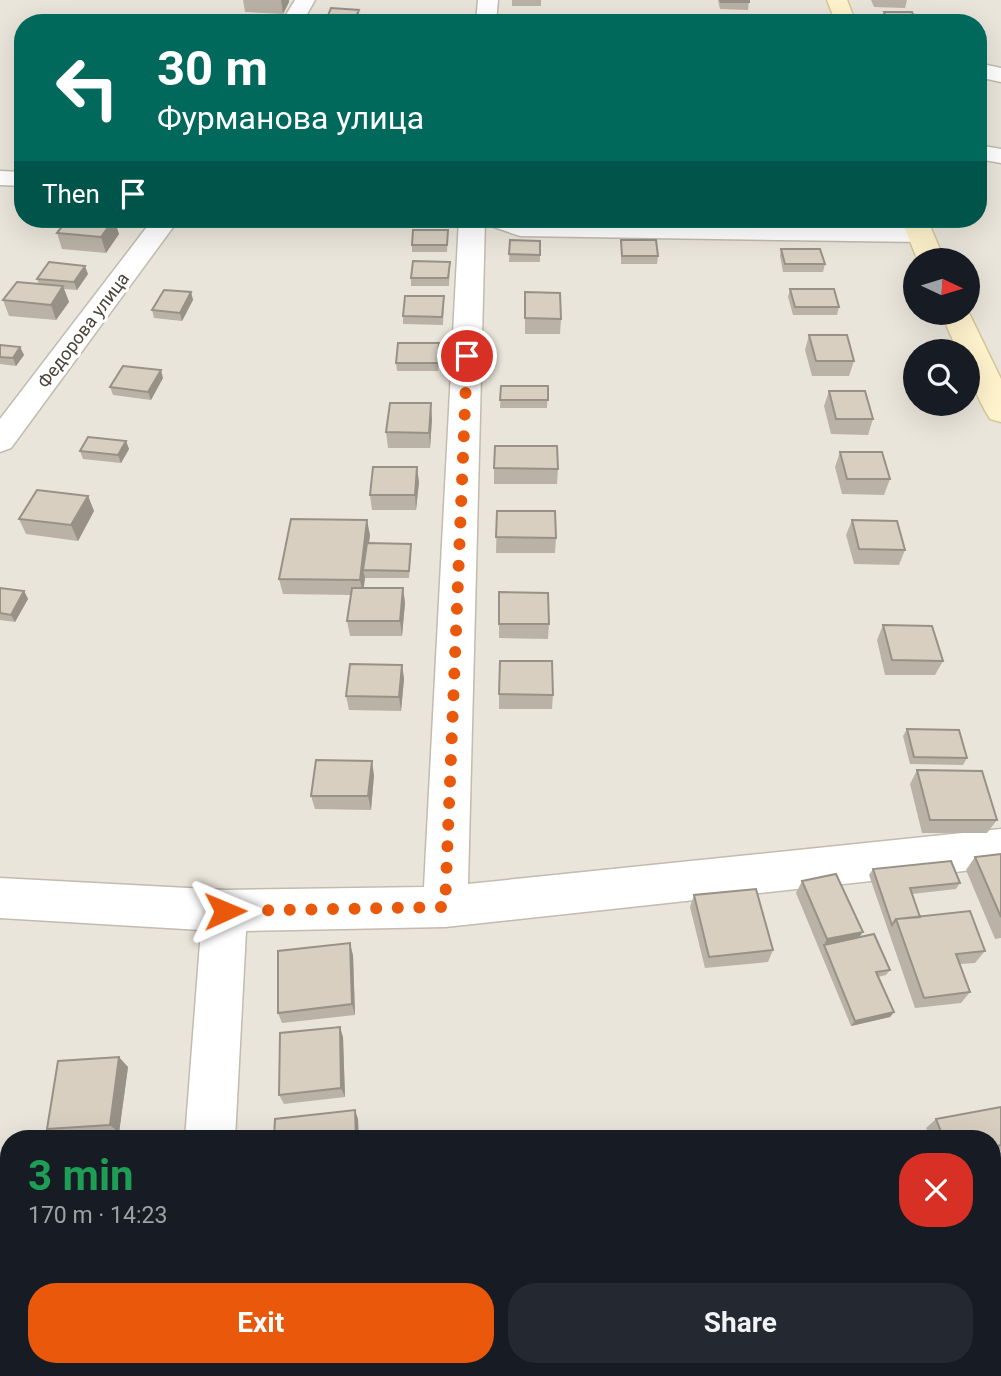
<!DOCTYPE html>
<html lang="en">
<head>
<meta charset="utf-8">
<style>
  body { margin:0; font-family:Roboto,sans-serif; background:#242831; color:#f1f3f6; height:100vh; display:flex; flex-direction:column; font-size:26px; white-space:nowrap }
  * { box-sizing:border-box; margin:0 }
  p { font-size:23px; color:#9ea1a6 }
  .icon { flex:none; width:38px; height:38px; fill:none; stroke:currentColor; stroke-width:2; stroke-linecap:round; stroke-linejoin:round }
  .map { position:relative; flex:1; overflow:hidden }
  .panel { position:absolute; left:0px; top:1130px; width:1001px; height:247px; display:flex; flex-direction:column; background:#171b24; border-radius:28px 28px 0 0; box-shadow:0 7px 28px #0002 }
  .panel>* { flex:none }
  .top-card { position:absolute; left:14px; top:14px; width:973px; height:214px; border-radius:28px; box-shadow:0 7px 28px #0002; background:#00695c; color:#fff; overflow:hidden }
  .needle { width:46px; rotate:94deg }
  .buttons { position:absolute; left:903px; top:248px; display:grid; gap:14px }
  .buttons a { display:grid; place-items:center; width:77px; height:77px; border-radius:50%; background:#171b24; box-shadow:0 7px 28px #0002; font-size:35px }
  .pin { position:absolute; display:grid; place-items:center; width:60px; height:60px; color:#fff; margin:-30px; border:4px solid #fff; border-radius:50%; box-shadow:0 2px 7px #0007 }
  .me { position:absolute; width:77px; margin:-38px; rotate:89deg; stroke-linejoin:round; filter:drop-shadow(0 0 5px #0008) }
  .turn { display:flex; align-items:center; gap:24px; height:147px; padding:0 28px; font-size:32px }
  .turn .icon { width:91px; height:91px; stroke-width:2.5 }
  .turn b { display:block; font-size:49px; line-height:60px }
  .then { display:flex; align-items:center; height:66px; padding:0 28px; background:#0003; gap:14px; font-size:26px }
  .round { display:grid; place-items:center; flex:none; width:74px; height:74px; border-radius:28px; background:#242831 }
  .headline { display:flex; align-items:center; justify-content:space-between; height:119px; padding:0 28px }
  h1 { font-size:42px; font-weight:700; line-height:52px; color:#1e9e55 }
  .primary-button { display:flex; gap:14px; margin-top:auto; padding:14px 28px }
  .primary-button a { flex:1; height:80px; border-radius:28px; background:#ea580c; color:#fff; font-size:28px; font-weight:700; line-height:80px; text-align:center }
  .primary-button a+a { background:#242831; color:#f1f3f6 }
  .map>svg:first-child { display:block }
  .residential { fill:#eae5da; fill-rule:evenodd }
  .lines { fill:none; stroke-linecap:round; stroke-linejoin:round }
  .street-casing { stroke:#c2bbae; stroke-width:3 }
  .secondary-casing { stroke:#d6c79b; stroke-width:3 }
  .street { fill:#fff; fill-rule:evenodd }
  .secondary { fill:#fff3cd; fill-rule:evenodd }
  .wall { fill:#bab2a6 }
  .shaded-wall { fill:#979187 }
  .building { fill:#d8cfc1; stroke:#979187; stroke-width:2 }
  .route { stroke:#ea580c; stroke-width:12; stroke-dasharray:0 21.6 }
  .labels { text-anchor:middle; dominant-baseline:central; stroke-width:6; stroke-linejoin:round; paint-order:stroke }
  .far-street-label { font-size:18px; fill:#4b4439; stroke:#fff }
</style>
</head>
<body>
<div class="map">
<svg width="1001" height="1376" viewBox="0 0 1001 1376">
  <rect width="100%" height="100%" fill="#f6f3ec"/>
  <!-- residential -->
  <path class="residential" d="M0 0H1001V1376H0ZM23 23H978V219H23ZM915 261H968V313H915ZM915 352H968V404H915ZM9 1139H992V1368H9Z"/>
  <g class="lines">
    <defs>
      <path id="street" d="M295 0H315L302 23H281Z
        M478 0H498L496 23H476Z
        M978 63 1001 68V82L978 77Z
        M978 145 1001 149V163L978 159Z
        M0 171 23 172V186L0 185Z
        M153 219H179L11 448 0 452V419Z
        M459 219 920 226 929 228 933 234 929 240 920 242 520 236 488 225 485 220 468 884 1001 829V867L445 927 246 931 235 1139H185L201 930 0 918V878L225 890 424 887Z
        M167 1368H223V1376H167Z"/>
      <path id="secondary" d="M827 0H847L856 23H836Z
        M901 219H927L945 261H918Z
        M968 311 1001 379V422L990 419C977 398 968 376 968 352H958L941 313H968Z"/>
    </defs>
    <!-- street casing -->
    <use href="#street" class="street-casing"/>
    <!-- secondary casing -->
    <use href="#secondary" class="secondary-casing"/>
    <!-- street -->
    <use href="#street" class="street"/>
    <!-- secondary -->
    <use href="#secondary" class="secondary"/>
  </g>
  <!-- wall -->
  <path class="wall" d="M243 0H289V2L283 14 245 12Z
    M512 0H541V6H512Z
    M718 0H749L748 10 720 9Z
    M871 0H907L905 8 874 7Z
    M359 10V17L357 23H326L327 22V18Z
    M884 12 917 23H883L882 19Z
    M114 219 119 234 106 253 62 249 57 233Z
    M448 230 447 252H412V245Z
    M510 240 540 241V262H509Z
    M621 240 658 256 657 264H621Z
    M781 249 825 264 823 272H783L780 256Z
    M450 262 449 286H411V278Z
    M88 274 77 290 64 289 69 302 56 320 9 316 3 300 39 284 37 279Z
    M790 289 839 307 837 315H793L788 297Z
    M191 292 193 300 182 321 154 318 152 310Z
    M525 292 561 319 560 334H525Z
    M444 304 443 325 403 324V316Z
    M809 335 854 361 849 376H812L805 350Z
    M0 345 20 347 24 355 16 366 0 364Z
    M440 351 438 371H397L396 363Z
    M163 378 151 400 113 395 110 387Z
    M501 386H548L547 408H500Z
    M829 391 873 419 868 435 831 434 824 406Z
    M432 419 430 448H388L386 432Z
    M126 441 129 449 121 463 83 459 80 451Z
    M840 452 890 479 884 495 842 494 835 467Z
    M494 468 558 469 557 484H494Z
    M419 482 416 510H372L370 495Z
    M88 496 94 511 78 541 26 534 19 519Z
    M497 511 556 538 555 553H496Z
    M852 520 905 550 899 565 854 564 846 535Z
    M370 535 369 543 411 551 409 578H365L363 588H403L405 603 402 636H350L347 621 351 595 283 594 279 579Z
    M0 588 24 591 28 599 15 622 0 620Z
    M499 592 549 624 548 639 499 638Z
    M883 625 943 661 935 675H885L877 640Z
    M402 665 404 679 401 711 349 710 346 696Z
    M499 694 553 695 552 709H499Z
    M907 729 967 758 963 765 910 764 903 736Z
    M917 770 997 820 987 833H922L910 784Z
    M374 775 371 810 315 809 311 796Z
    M1001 854V938L995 939 966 870 975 857Z
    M873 869 960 883 956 889 912 894 920 917 985 951 975 963 960 964 970 992 961 1003 915 1008 869 875Z
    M802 881 859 937 890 970 886 975 878 977 894 1012 890 1017 851 1026 796 893Z
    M694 895 773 950 768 962 705 968 690 907Z
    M353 955 355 1015 282 1023 278 1013Z
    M343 1037 345 1097 284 1104 279 1095Z
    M128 1067 119 1133 57 1138 47 1129Z
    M1001 1107V1151L992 1153V1139H931L926 1128 936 1119Z
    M42 1368H111L54 1373 42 1369Z"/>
  <!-- shaded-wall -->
  <path class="shaded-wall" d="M281 0H289V2L283 14Z
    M359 10V17L357 23H355V19Z
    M114 219 119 234 106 253 101 237Z
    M85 266 88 274 77 290 74 282Z
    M63 286 69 302 56 320 51 305Z
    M191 292 193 300 182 321 180 313Z
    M20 347 24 355 16 366 13 358Z
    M161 370 163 378 151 400 148 392Z
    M431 403 432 419 430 448 429 433Z
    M126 441 129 449 121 463 118 455Z
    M417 467 419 482 416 510 415 495Z
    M88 496 94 511 78 541 71 525Z
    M367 520 370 535 365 570H363L365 578 363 595 360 580Z
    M403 588 405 603 402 636 400 621Z
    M24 591 28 599 15 622 11 615Z
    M402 665 404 679 401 711 399 697Z
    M372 761 374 775 371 810 368 796Z
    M863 932 855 943 824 945 827 939Z
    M350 943 353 955 355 1015 352 1004Z
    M894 1012 890 1017 851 1026 855 1021Z
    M340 1027 343 1037 345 1097 341 1088Z
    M119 1057 128 1067 119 1133 110 1125Z
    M355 1110 358 1119 359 1139H356Z
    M0 1260 5 1263 0 1295Z
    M347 1368H351L352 1376H348Z"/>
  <!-- building -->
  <path class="building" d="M720 0H749V2H721Z
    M331 8 359 10 355 19 327 18Z
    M884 12H912L917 23H889Z
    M252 15 270 16 267 23H248Z
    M68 219H114L101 237 57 233Z
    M413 230H448L447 245H412Z
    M510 240 540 241V255L509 254Z
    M621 240H656L658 256H622Z
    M781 249H820L825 264H785Z
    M413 261 450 262 448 278H411Z
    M49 262 85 266 74 282 37 279Z
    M17 282 63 286 51 305 3 300Z
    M790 289H834L839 307H795Z
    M164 290 191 292 180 313 152 310Z
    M525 292 560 293 561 319 525 318Z
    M405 296H444L442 317 403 316Z
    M809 335H847L854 361H816Z
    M398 343H439L438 363H396Z
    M0 345 20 347 13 358 0 357Z
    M123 366 161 370 148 392 110 387Z
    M501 386H548V400H500Z
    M829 391H865L873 419H836Z
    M390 403H431L429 433 386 432Z
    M88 437 126 441 118 455 80 451Z
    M495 446H557L558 469 494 468Z
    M840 452H882L890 479H847Z
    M373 467H417L415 495H370Z
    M37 490 88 496 71 525 19 519Z
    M497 511H555L556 538 496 537Z
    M291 519 367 520 360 580 279 579Z
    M852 520 897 521 905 550 859 549Z
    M367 543 411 544 409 571 363 570Z
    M0 588 24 591 11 615 0 613Z
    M352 588H403L400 621H347Z
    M499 592 548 593 549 624H499Z
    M883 625 932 626 943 661 892 660Z
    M500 661H552L553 695 499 694Z
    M350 664 402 665 399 697 346 696Z
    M907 729 959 730 967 758 914 757Z
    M316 760 372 761 368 796H311Z
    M917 770 982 771 997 820H930Z
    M1001 854V917L975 857Z
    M951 861 960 883 910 888 920 917 896 919 892 925 873 869Z
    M836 874 863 932 827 939 802 881Z
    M756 889 773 950 709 957 694 895Z
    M970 911 985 951 956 954 970 992 924 998 896 919Z
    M874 934 890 970 876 972 894 1012 855 1021 824 945Z
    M350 943 352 1004 278 1013V951Z
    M340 1027 341 1088 279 1095 280 1033Z
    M119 1057 110 1125 47 1129 58 1061Z
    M1001 1107V1145L992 1147V1139H944L936 1119Z
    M355 1110 356 1139H274L275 1119Z
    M277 1368H347L348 1376H278Z"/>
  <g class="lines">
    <!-- route -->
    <path class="route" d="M225 911 445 907 467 356"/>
  </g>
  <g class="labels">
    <!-- far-street labels -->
    <g class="far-street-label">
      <text transform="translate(83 330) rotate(-53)">Федорова улица</text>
    </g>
  </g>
</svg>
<div class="buttons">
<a><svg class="needle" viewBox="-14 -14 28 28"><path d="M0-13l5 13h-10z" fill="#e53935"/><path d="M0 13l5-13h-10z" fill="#9ea1a6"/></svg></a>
<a><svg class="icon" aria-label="search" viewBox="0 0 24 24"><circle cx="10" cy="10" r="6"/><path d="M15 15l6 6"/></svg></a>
</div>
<div class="pin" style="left:467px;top:356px;background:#d93025"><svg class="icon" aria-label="arrive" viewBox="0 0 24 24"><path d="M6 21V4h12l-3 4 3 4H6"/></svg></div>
<svg class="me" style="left:225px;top:911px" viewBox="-20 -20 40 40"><path d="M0-17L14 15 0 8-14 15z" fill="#ea580c" stroke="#fff" stroke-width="4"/></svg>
<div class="top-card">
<div class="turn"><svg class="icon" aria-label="left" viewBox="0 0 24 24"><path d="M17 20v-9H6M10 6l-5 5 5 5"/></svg><div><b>30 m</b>Фурманова улица</div></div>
<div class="then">Then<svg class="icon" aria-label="arrive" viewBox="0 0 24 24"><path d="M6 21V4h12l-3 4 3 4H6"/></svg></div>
</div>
<section class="panel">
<div class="headline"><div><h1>3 min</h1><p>170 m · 14:23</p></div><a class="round" style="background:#d93025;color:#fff"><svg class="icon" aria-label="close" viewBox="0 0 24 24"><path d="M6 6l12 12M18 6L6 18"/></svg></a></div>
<div class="primary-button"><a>Exit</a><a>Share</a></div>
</section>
</div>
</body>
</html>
